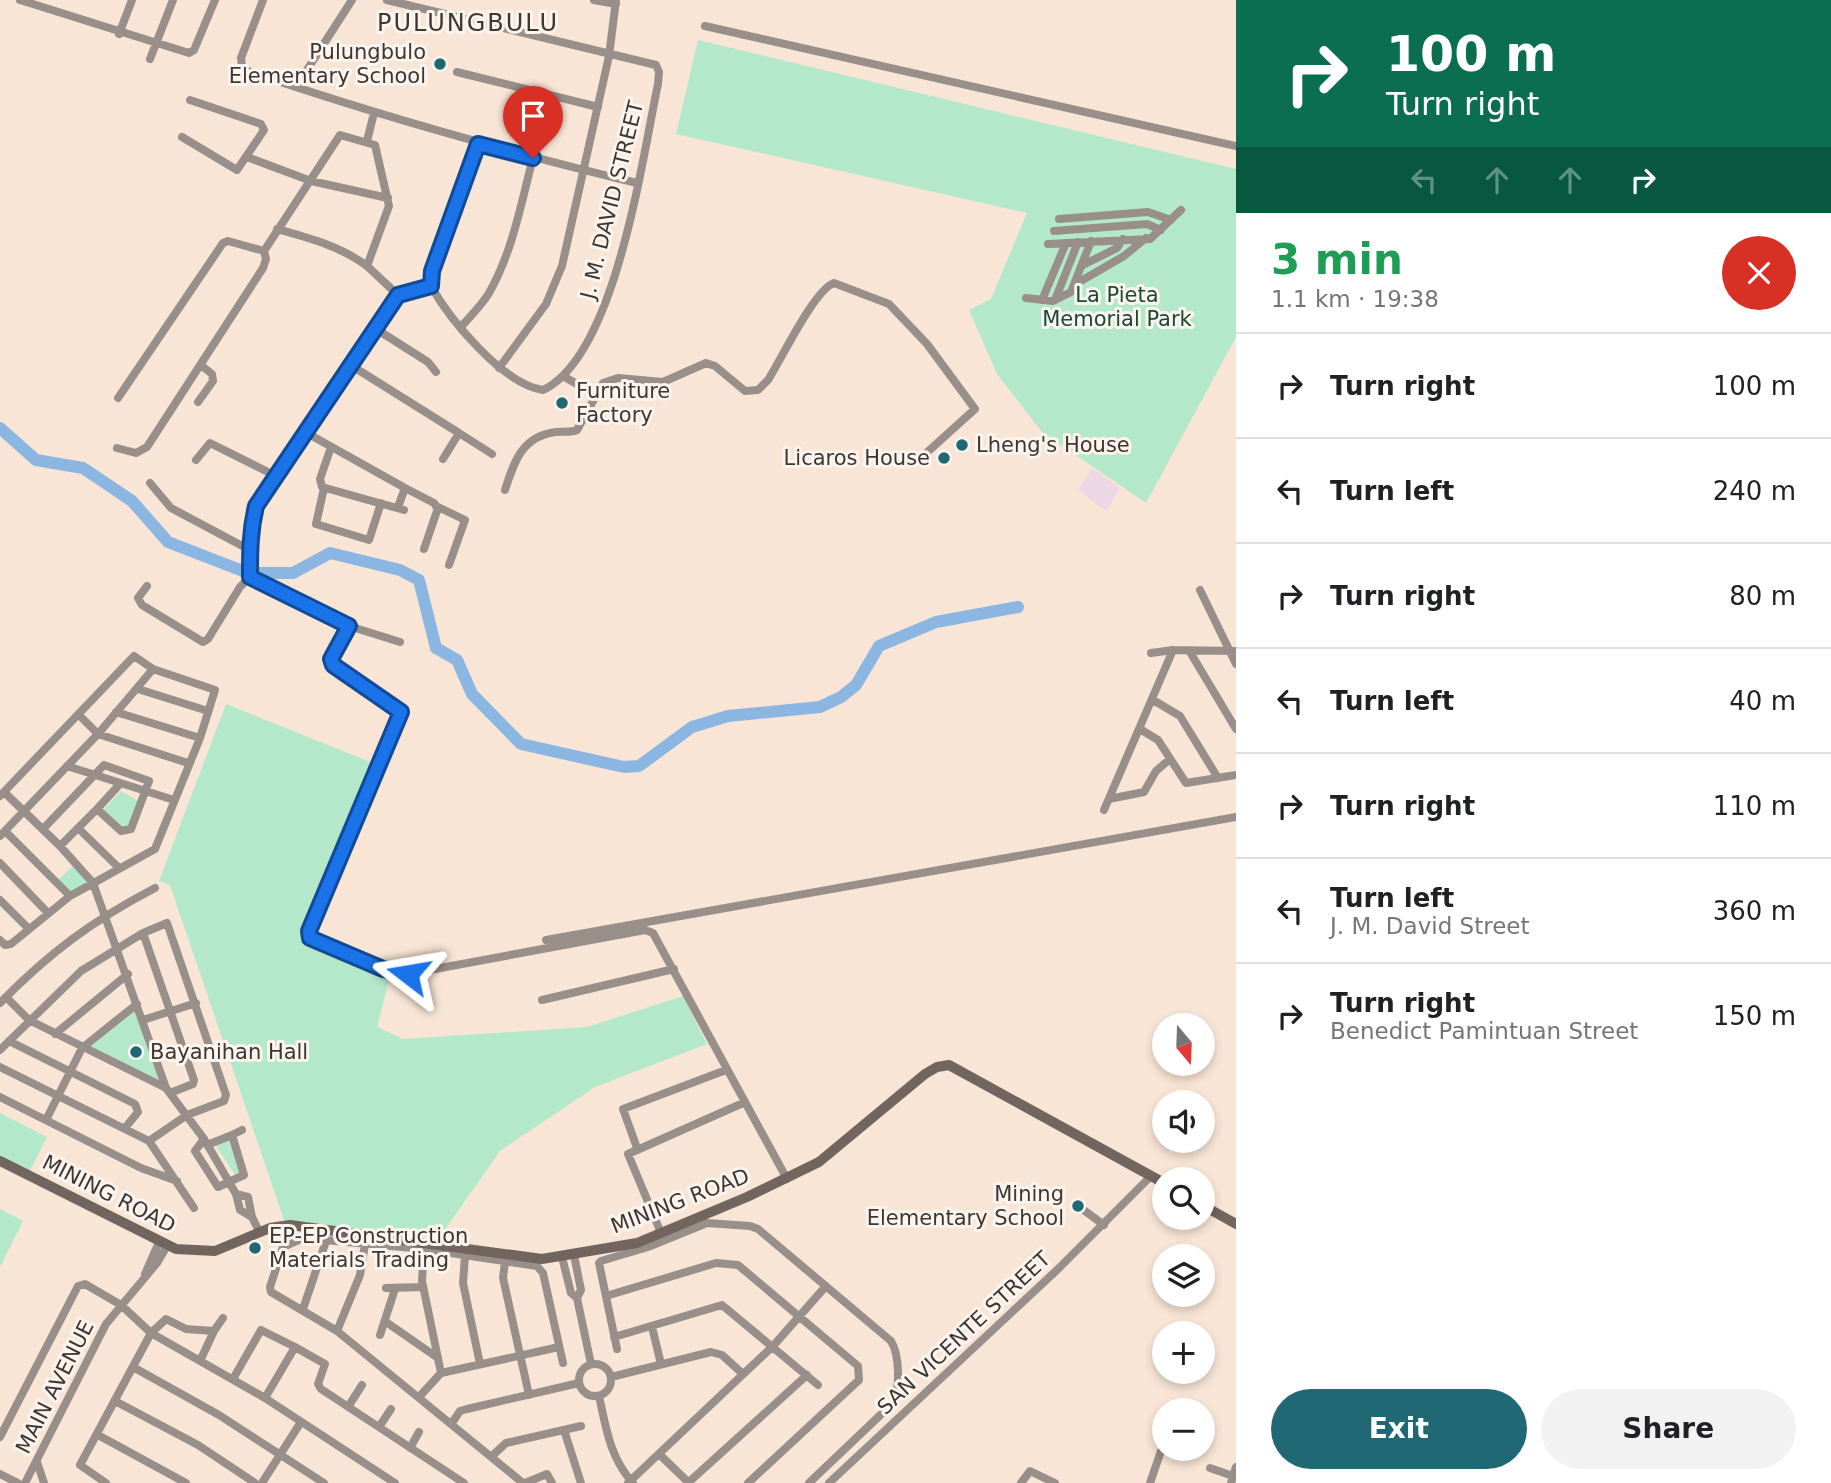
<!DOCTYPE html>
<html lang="en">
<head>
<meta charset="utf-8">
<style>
  body { margin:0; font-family:"DejaVu Sans",sans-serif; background:#f2f2f2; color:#202124; height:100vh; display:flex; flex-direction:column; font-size:26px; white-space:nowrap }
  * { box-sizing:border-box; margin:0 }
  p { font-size:23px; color:#757577 }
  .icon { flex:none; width:38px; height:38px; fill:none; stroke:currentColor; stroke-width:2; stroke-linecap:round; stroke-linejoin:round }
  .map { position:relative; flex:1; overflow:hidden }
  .details { display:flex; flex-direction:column; background:#fff; width:595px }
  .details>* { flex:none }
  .top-card { background:#0b6e4f; color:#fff; overflow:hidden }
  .needle { width:46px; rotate:161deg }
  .buttons { position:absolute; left:1152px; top:1013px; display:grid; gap:14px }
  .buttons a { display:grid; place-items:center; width:63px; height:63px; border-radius:50%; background:#fff; box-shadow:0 4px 10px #0003; font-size:35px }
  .pin { position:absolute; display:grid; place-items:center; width:60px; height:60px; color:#fff; margin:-72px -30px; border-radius:50% 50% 50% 0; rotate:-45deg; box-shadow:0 0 7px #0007 }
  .pin .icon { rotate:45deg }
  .me { position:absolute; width:77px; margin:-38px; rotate:284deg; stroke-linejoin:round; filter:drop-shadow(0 0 5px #0008) }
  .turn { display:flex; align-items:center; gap:24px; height:147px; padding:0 35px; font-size:32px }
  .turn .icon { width:91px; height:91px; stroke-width:2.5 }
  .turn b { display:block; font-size:49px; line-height:60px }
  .lanes { display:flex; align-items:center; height:66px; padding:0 35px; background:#0003; justify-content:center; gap:35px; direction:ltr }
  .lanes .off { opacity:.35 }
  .round { display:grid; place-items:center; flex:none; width:74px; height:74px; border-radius:37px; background:#f2f2f2 }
  .head { display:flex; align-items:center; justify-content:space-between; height:119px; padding:0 35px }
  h1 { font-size:42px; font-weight:700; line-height:52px; color:#1e9e55 }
  .cta { display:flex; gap:14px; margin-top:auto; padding:14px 35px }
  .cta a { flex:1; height:80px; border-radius:42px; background:#1f6874; color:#fff; font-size:28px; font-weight:700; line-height:80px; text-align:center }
  .cta a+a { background:#f2f2f2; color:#202124 }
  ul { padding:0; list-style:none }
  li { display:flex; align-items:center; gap:21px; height:105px; padding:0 35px; border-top:2px solid #e0e0e0 }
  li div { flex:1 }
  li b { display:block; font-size:26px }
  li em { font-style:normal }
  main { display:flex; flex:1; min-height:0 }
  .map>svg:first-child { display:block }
  .industrial { fill:#eed7e4 }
  .green { fill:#b3e8ca }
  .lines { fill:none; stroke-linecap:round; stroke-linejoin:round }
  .river { stroke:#8bb6e2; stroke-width:12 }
  .street { stroke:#998f8a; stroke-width:8 }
  .secondary { stroke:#72645e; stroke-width:10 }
  .route-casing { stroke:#114b97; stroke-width:18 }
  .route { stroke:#1a73e8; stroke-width:12 }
  .poi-dot { fill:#1f6874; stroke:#fcf4ee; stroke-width:2.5 }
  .labels { text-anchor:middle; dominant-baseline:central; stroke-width:6; stroke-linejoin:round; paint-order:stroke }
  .poi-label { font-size:21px; fill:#3e3731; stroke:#fcf4ee; text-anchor:start }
  .street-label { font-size:21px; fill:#3e3731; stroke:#fcf4ee }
  .park-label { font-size:21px; fill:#1a4a34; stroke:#fcf4ee }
  .quarter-label { font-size:24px; letter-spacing:2px; fill:#3e3731; stroke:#fcf4ee }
</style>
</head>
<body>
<main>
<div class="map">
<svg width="1236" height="1483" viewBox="0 0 1236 1483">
  <rect width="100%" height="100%" fill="#f8e5d5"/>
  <!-- industrial -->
  <path class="industrial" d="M1092 468 1120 488 1106 511 1078 490Z"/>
  <!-- green -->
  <path class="green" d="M698 40 1236 169V337L1146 503 1042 432 997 374 969 310 991 299 1027 213 676 134Z
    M226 704 375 764 302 939 390 976 377 1027 403 1039 587 1027 683 996 707 1044 595 1087 500 1151 439 1238 285 1223 170 885 159 881Z
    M121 791 140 802 126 830 102 811Z
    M73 866 89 884 71 894 58 880Z
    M133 1008 161 1083 86 1047Z
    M0 1113 47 1137 30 1171 0 1157Z
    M230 1138 244 1173 236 1176 216 1146Z
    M0 1209 23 1221 0 1267Z"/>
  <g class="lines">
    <!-- river -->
    <path class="river" d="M0 428 36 460 83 468 132 501 168 542 248 573H293L330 553 400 570 419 580 436 648 457 660 472 694 521 744 624 767 639 766 692 727 728 716 820 707 841 697 856 685 879 646 936 622 1018 607"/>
    <!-- street -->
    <path class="street" d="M20 0 189 53 194 50 215 0
      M263 0 241 58 242 66 248 71C376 115 505 151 637 183
      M387 0 656 65 659 72 658 84C642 159 616 355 543 390 503 384 450 320 431 286L432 271 478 144
      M594 0 616 4
      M705 26 1236 146
      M119 34 132 0
      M150 59 173 0
      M457 72 598 107
      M296 87 352 0
      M182 137 237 170 264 130 261 124 190 100
      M367 141 374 113
      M247 157 311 181 388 198
      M1059 219 1148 212 1171 220
      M277 229C309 238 340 246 367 266
      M1054 231 1147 224 1161 230
      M1048 244 1150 239 1181 210
      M1081 266 1117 248 1123 239
      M1074 285 1124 256 1146 238
      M398 295 431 286
      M1026 298 1053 301 1071 292 1091 241
      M1042 300 1066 243
      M1055 300 1078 242
      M462 326C471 315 482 305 489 293 513 251 521 203 533 158
      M376 329 428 362 436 372
      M352 366 459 433 443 459
      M499 368 546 304 562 266 609 56 616 0
      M563 376 594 394
      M118 398 223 243 228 241 264 251
      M198 402 213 381 212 374 202 366
      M305 432 405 488 398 507
      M459 433 492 454
      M331 447 320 479 322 487 404 510
      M117 448 136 453 147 447 263 268 266 259 264 251 340 135 375 145 389 206 367 266 398 295 256 506 248 549 250 577 255 581 349 626 400 642
      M196 460 210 443 276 476
      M150 483 171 508 248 549
      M324 488 316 524 369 540 381 503
      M405 488 434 503 438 508 424 549
      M505 490C514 462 522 436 556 432 563 431 570 433 577 430L603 383 618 378 663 382 706 363 715 366 745 391 758 390 768 380C781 360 814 290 834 283L889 304 927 344 975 409 923 456
      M436 506 465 520 449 565
      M147 586 138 598 142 605 203 642 208 639 240 587 250 577
      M1200 590 1236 664
      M349 626 331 663 401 711 309 931 315 942 383 969 408 974 645 930 653 933 787 1179
      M1190 652 1236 729
      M1151 653 1173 650 1236 651
      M138 689 208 711
      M1153 700 1180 716 1218 778
      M116 712 200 738
      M79 715 98 734 188 763
      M1140 729 1158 740 1186 783 1236 775
      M67 766 174 800
      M4 792 60 846 93 883 166 1088
      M0 796 134 656 153 669 215 690 200 738 155 849 70 896 11 944 5 945 0 940
      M1109 799 1144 792 1156 771 1170 759
      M97 809 119 785
      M1104 810 1173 650
      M78 828 119 868
      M43 829 104 765 149 781 131 829 121 831 97 809 60 846
      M5 831 70 896
      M0 836 98 734 153 669
      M0 863 48 913
      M0 900 29 929
      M143 933 194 1080 193 1084 170 1093
      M546 940 1236 817
      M6 997 29 1020 166 1088 204 1139 236 1194 240 1210 252 1217
      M542 1000 674 969
      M0 1003C50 952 92 921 155 888
      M143 1020 196 1003
      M55 1034 128 974
      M9 1041 135 1104 138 1112 125 1128
      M0 1050 81 971 143 933 167 923 226 1095 224 1101 187 1115 149 1141 194 1208
      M0 1067 149 1141
      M0 1097 141 1168 177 1181
      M46 1120 82 1048 137 1004
      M232 1135 242 1130
      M204 1139 195 1151 218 1187 244 1175 232 1135 207 1145
      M637 1148 623 1109 726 1070
      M236 1194 248 1197 252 1217 260 1233
      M1085 1211 1104 1225
      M661 1233 628 1154 743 1103
      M424 1249 422 1281 441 1373
      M574 1255 581 1290 577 1298
      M465 1256 463 1283 480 1364
      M562 1257 571 1293 577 1298 591 1364
      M505 1262 503 1278 529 1395
      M145 1274 159 1242
      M386 1288 423 1287
      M606 1296 716 1263 738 1265 858 1366 859 1380 748 1483
      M303 1309 326 1241
      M386 1322 438 1358
      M652 1327 661 1364
      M214 1331 223 1318
      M337 1331 360 1275 365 1244
      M380 1335 395 1289
      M614 1337 722 1305 818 1385
      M295 1347 325 1364 318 1384 321 1389 464 1483
      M617 1349 599 1263 601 1261 648 1247 707 1223 750 1226 758 1229 891 1341C900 1356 900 1387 893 1403L809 1483
      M579 1380a16 16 0 1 1 32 0a16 16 0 1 1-32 0Z
      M133 1367 219 1415 324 1483
      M611 1377 711 1352 722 1355 743 1374
      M233 1379 261 1330 295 1347 265 1398
      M599 1396C606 1428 610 1458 633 1483
      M419 1397 441 1373 559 1347
      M115 1401 198 1445 255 1483
      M348 1407 362 1385
      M452 1423 460 1411 467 1409 579 1383
      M379 1427 391 1409
      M564 1430 581 1483
      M98 1435 186 1483
      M0 1437 78 1286 85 1284 121 1305 151 1333 265 1398 395 1483
      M410 1448 419 1432
      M659 1454 689 1483
      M492 1456 506 1443 581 1426
      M37 1462 44 1483
      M1210 1468 1233 1476
      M0 1474 18 1483
      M689 1482 807 1375
      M25 1483 106 1324 157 1263 167 1246
      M106 1483 80 1465 151 1333 166 1319 186 1329 214 1331 200 1361
      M262 1483 301 1422
      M523 1483 337 1331 271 1292 270 1287 283 1247 303 1238 424 1249 537 1266 543 1273 563 1363
      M525 1483 547 1474 552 1483
      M628 1483 773 1346 826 1286
      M829 1483 1058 1269 1151 1176
      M1021 1483 1030 1471 1055 1483
      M1150 1483 1161 1451
      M1231 1483 1236 1467"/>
    <!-- secondary -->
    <path class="secondary" d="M0 1161 176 1249 215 1251 270 1228 290 1225 542 1259 637 1243 747 1197 819 1162 925 1074 937 1067 949 1065 1164 1183
      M1202 1205 1236 1224"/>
  </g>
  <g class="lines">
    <defs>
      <path id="route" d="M408 974 383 969 310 938 309 931 401 712 333 665 331 659 349 626 250 577C250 552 250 531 256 506L398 295 431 286 432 271 478 144 533 158"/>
    </defs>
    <!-- route casing -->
    <use href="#route" class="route-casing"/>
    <!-- route -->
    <use href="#route" class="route"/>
  </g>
  <!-- markers -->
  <g class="poi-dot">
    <circle cx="440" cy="64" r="7"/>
    <circle cx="562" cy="403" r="7"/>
    <circle cx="962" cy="445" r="7"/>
    <circle cx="944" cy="458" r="7"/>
    <circle cx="136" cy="1052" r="7"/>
    <circle cx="1078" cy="1206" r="7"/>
    <circle cx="255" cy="1248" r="7"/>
  </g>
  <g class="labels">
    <!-- poi labels -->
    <g class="poi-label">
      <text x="426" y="52" text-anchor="end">Pulungbulo<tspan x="426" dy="24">Elementary School</tspan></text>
      <text x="576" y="391">Furniture<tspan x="576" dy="24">Factory</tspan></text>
      <text x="976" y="445">Lheng's House</text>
      <text x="930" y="458" text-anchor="end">Licaros House</text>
      <text x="150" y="1052">Bayanihan Hall</text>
      <text x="1064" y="1194" text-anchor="end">Mining<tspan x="1064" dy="24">Elementary School</tspan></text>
      <text x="269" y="1236">EP-EP Construction<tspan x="269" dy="24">Materials Trading</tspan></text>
    </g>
    <!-- street labels -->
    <g class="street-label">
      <text transform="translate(612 200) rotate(-76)">J. M. DAVID STREET</text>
      <text transform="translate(109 1194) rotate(27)">MINING ROAD</text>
      <text transform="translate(680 1201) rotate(-21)">MINING ROAD</text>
      <text transform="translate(964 1333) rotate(-43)">SAN VICENTE STREET</text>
      <text transform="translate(55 1387) rotate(-63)">MAIN AVENUE</text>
    </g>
    <!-- park labels -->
    <g class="park-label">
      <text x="1117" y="295">La Pieta<tspan x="1117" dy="24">Memorial Park</tspan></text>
    </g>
    <!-- quarter labels -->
    <g class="quarter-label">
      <text x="468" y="23">PULUNGBULU</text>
    </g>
  </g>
</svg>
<div class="buttons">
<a><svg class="needle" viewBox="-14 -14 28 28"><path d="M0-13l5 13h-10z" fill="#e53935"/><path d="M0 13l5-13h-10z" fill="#757577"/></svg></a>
<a><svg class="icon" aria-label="sound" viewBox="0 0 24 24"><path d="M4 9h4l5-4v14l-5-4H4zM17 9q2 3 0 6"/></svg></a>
<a><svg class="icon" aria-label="search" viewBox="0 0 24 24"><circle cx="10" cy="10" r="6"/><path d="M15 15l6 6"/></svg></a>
<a><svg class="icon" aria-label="layers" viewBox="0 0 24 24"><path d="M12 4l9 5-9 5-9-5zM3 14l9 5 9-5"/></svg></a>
<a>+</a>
<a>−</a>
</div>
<div class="pin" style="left:533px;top:158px;background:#d93025"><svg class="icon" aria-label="arrive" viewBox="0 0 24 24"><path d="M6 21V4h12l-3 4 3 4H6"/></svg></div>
<svg class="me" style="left:408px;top:974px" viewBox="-20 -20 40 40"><path d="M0-17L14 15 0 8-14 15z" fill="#1a73e8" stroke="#fff" stroke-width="4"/></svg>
</div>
<section class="details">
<div class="top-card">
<div class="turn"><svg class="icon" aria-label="right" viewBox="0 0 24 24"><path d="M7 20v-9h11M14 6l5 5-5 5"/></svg><div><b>100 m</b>Turn right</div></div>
<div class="lanes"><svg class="icon off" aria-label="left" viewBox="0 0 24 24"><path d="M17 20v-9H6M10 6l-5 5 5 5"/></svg><svg class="icon off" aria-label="ahead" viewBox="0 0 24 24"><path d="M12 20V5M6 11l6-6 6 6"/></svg><svg class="icon off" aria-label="ahead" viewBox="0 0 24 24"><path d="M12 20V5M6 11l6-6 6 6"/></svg><svg class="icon" aria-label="right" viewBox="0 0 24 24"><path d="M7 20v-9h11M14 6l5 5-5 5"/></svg></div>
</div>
<div class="head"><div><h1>3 min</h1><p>1.1 km · 19:38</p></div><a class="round" style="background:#d93025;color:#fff"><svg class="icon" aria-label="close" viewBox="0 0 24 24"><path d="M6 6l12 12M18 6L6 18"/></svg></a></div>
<ul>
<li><svg class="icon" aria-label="right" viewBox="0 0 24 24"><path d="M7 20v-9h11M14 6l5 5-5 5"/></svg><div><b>Turn right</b></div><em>100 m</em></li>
<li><svg class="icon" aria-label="left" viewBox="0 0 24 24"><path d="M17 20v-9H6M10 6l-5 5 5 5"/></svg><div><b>Turn left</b></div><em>240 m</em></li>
<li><svg class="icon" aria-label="right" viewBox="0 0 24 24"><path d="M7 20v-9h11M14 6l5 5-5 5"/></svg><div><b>Turn right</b></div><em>80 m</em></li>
<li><svg class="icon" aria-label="left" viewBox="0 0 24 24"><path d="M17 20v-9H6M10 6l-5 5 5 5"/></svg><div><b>Turn left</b></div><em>40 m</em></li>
<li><svg class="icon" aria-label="right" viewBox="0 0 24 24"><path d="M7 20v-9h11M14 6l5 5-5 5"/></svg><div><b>Turn right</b></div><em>110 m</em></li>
<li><svg class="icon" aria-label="left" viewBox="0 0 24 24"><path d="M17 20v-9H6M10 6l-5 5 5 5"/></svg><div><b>Turn left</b><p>J. M. David Street</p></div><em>360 m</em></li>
<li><svg class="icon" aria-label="right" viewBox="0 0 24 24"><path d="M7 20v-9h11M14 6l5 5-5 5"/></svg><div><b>Turn right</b><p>Benedict Pamintuan Street</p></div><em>150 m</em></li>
</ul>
<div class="cta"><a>Exit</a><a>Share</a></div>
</section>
</main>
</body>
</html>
